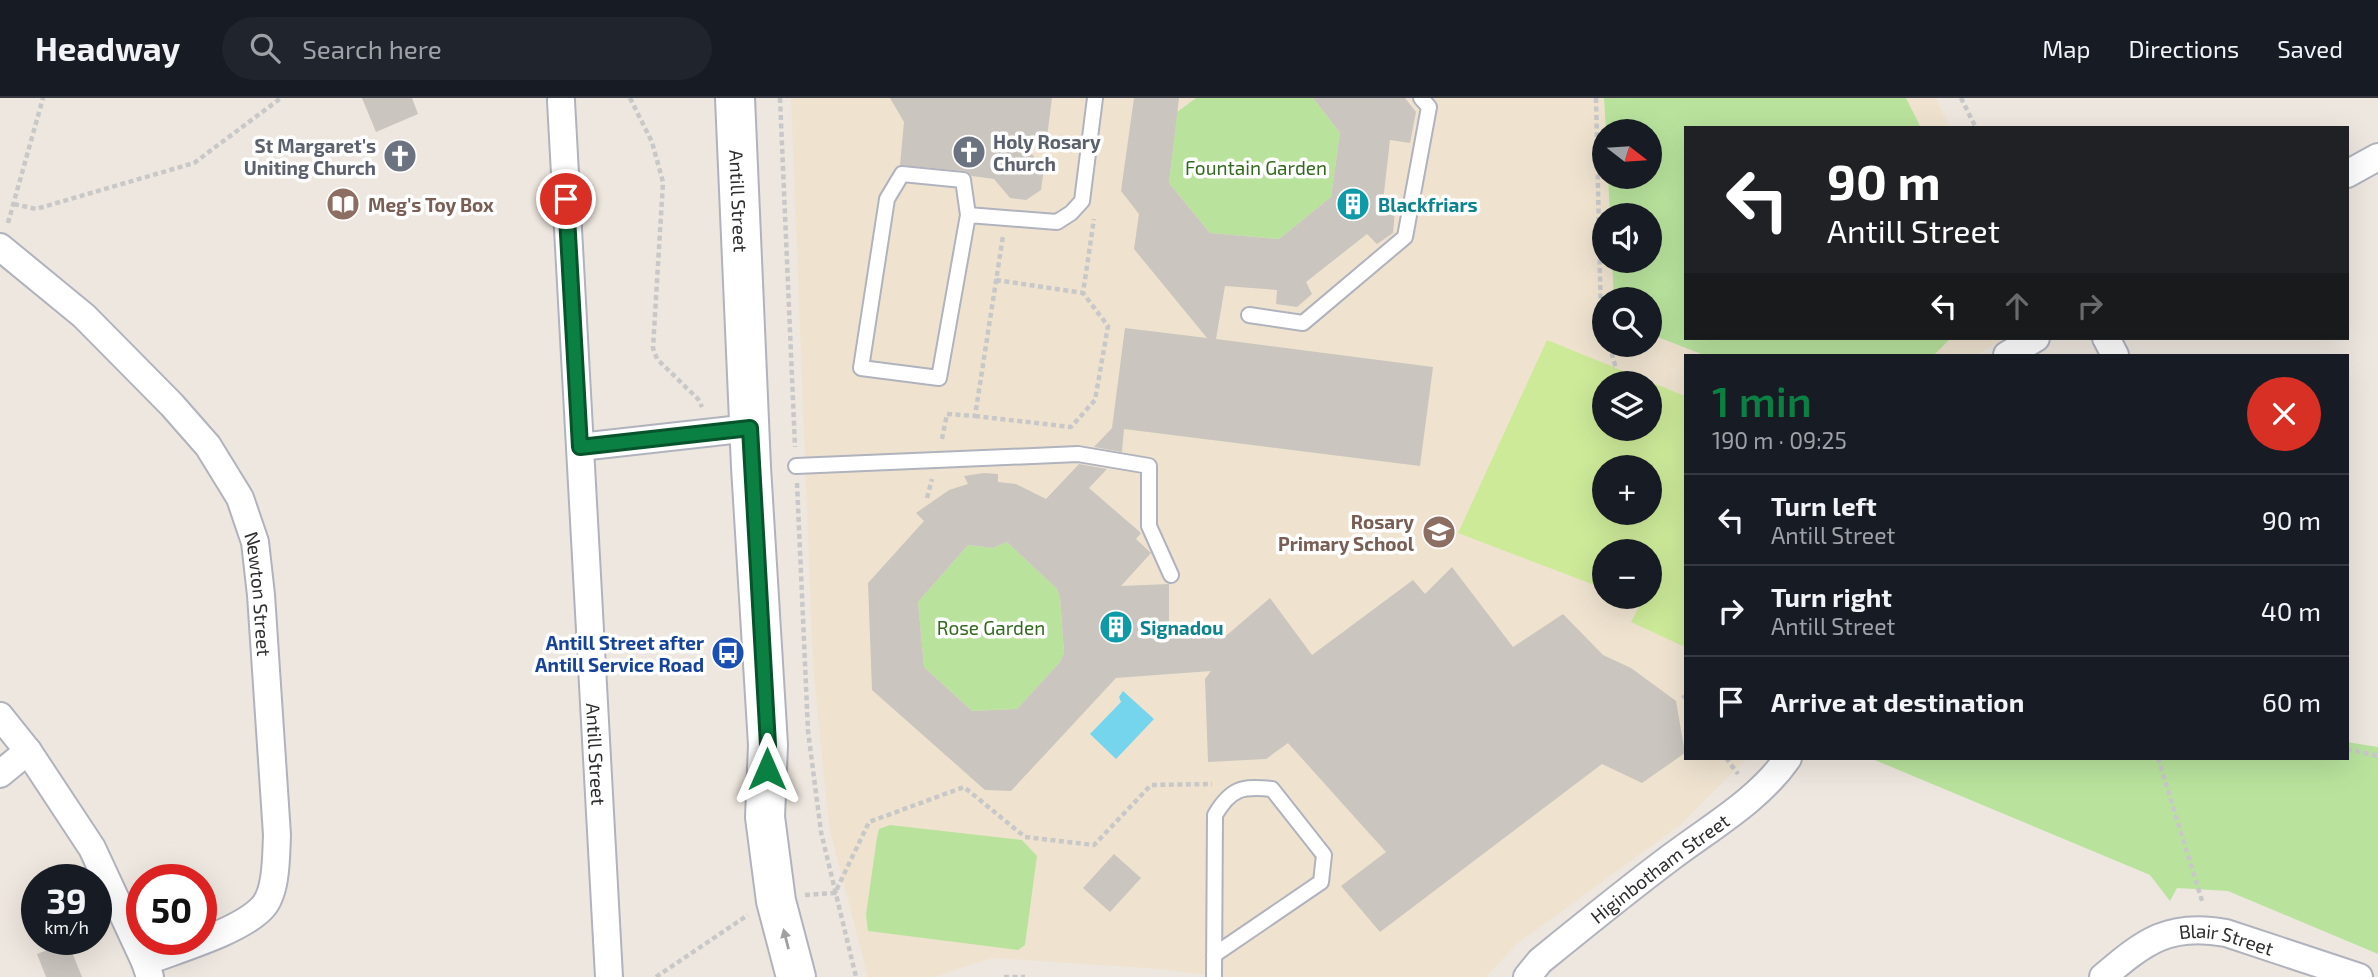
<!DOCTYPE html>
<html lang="en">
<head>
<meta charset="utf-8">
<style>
  body { margin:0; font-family:"Exo 2",sans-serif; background:#20242c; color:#f1f3f6; height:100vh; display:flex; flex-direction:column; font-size:26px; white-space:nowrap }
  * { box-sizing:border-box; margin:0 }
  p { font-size:23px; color:#9ea1a6 }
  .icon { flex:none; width:38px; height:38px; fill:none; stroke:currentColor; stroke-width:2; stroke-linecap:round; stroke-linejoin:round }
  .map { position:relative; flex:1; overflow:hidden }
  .sheet { position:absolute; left:1684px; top:256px; width:665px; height:406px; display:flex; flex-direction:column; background:#171b24; border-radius:0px; box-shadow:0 7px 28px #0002 }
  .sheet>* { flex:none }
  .guide { position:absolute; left:1684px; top:28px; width:665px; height:214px; border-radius:0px; box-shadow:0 7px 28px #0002; background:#202124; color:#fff; overflow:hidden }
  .needle { width:46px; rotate:107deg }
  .fabs { position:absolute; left:1592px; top:21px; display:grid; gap:14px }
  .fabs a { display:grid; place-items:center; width:70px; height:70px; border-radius:50%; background:#171b24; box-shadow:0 7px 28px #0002; font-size:35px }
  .speed { position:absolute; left:21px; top:766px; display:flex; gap:14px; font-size:35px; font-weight:700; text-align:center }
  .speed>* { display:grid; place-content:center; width:91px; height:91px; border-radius:50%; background:#171b24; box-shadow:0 7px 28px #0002; line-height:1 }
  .speed small { font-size:18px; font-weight:400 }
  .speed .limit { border:10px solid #d22; background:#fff; color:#111 }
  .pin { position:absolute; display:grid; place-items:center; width:60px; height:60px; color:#fff; margin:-30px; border:4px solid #fff; border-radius:50%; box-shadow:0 2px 7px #0007 }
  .me { position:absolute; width:77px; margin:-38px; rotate:0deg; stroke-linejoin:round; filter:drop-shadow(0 0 5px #0008) }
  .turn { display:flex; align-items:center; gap:24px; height:147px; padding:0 28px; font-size:32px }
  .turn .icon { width:91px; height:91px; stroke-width:2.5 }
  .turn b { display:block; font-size:49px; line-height:60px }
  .lanes { display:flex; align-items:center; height:66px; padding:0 28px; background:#0003; justify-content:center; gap:35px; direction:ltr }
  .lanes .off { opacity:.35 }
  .round { display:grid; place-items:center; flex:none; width:74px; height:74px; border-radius:37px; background:#20242c }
  .summary { display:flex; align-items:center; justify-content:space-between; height:119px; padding:0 28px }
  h1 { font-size:42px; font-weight:600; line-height:52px; color:#0b8043 }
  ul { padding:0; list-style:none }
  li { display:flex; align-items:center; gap:21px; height:91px; padding:0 28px; border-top:2px solid #363941 }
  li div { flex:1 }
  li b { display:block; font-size:26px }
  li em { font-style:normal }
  header { display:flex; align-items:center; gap:42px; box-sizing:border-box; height:98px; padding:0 35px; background:#171b24; border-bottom:2px solid #363941 }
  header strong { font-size:33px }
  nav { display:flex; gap:38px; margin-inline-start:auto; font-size:24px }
  .search { width:490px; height:63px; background:#20242c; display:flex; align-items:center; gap:18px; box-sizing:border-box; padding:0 24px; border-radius:38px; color:#9ea1a6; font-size:26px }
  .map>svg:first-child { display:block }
  .education { fill:#efe3d0; fill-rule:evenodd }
  .green { fill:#b9e39d }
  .pitch { fill:#cdea99; fill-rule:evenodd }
  .water { fill:#75d5ed }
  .building { fill:#cac5be; fill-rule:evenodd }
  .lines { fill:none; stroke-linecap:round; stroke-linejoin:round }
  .lane-casing { stroke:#b0b3bd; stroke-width:18 }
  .street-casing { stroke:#b0b3bd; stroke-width:30 }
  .secondary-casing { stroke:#b0b3bd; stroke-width:42 }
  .path { stroke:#c8c8c8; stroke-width:4.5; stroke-dasharray:5 3.5; stroke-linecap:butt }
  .lane { stroke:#fff; stroke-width:14 }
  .street { stroke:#fff; stroke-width:26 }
  .secondary { stroke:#fff; stroke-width:38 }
  .oneway { fill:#a0a0a0 }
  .route-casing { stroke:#07532c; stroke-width:18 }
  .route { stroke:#0b8043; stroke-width:12 }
  .labels { text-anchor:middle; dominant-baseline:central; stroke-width:7; stroke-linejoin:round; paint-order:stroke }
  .worship-label { font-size:19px; font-weight:bold; fill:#5b616d; stroke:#fff; text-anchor:start }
  .park-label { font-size:19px; fill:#316a1c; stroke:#fff }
  .street-label { font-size:19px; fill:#2d2d2d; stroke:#fff }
  .education-label { font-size:19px; font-weight:bold; fill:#785e54; stroke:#fff; text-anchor:start }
  .culture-label { font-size:19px; font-weight:bold; fill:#0d838f; stroke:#fff; text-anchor:start }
  .transit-label { font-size:19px; font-weight:bold; fill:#164399; stroke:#fff; text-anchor:end }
</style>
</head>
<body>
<header>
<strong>Headway</strong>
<div class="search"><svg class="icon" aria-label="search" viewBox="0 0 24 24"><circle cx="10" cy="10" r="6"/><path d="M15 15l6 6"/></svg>Search here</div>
<nav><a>Map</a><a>Directions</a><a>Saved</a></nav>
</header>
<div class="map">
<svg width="2378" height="879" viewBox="0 0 2378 879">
  <rect width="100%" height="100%" fill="#eee7df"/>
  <!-- education -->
  <path class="education" d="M791 0H1936L1950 30H1685V240H2005L1976 257H1685V660H1747L1680 727 1518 845 1486 879H1221L1160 871 992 860 934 879H868L829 729 813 568ZM1605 33H1650V79H1605ZM1605 117H1650V163H1605ZM1605 201H1650V247H1605ZM1605 285H1650V331H1605ZM1605 369H1650V415H1605ZM1605 453H1650V499H1605Z"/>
  <!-- green -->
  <path class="green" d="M1196 0H1313L1340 35 1331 99 1279 141 1210 135 1169 85 1177 14Z
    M1604 0H1906L1921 30H1685V240H1951L1934 257H1704L1650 236V201H1614L1612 163H1650V117H1610L1608 79H1650V33H1606Z
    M1007 444 1057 491 1060 499 1064 555 1060 564 1017 611 972 613 924 569 918 504 968 447 993 450Z
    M2347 644 2378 649V856L2228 793 2177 790 2170 803 2150 777 1870 660H2347Z
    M890 727 1022 742 1037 758 1025 847 1018 852 868 833 866 817 877 739 879 731Z"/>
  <!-- pitch -->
  <path class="pitch" d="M1547 242 1685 298V549L1631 524 1641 505 1625 499H1650V453H1605V491L1458 435ZM1650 285V331H1605V285ZM1605 369H1650V415H1605Z"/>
  <!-- water -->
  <path class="water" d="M1123 593 1154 621 1116 661 1090 636 1121 604 1119 599Z"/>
  <!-- building -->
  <path class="building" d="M362 0H412L418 16 376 34Z
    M890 0H1052L1047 39 1030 54 1044 70 1041 92 1026 102 1010 100 994 81 972 78 965 73 900 67 904 24Z
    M1134 0H1179L1169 85 1210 135 1279 141 1331 99 1340 35 1313 0H1405L1416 14 1410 45 1390 42 1382 112H1395L1393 135 1377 146 1367 136 1306 184 1312 196 1297 209 1276 206 1277 192 1225 188 1216 241 1433 269 1420 368 1124 331 1122 354 1094 349 1112 330 1125 230 1207 240 1134 151 1139 116 1121 93Z
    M1079 366 1107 371 1089 390 1141 435 1136 441 1151 455 1121 488 1169 486V538L1227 537 1270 500 1312 557 1413 482 1425 496 1452 469 1513 549 1563 516 1603 557 1631 570 1676 603 1685 655 1642 685 1602 666 1380 834 1341 788 1386 754 1288 645 1266 661 1208 664 1205 581 1211 573 1116 580 1011 693 985 692 872 592 868 485 924 423 916 415 949 392 968 386 964 378 984 375 998 376V384L1016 386 1046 401ZM1007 444 1057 491 1060 499 1064 555 1060 564 1017 611 972 613 924 569 918 504 968 447 993 450Z
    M1114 756 1141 780 1110 814 1083 790Z
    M68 844 82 879H46L37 856Z"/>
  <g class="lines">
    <defs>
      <path id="lane" d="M902 76 963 82 968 117 939 280 861 270 887 101Z
        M968 117 1057 124 1071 115 1082 103 1095 0
        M1249 217 1303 225 1405 139 1429 9 1421 0
        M796 368 1078 356 1149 368V428L1171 477
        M1214 879 1215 717C1231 690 1242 688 1272 691L1324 757 1321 784 1214 857"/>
      <g id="street">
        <path id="s1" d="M561 3 609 879"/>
        <path d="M2347 76 2378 59"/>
        <path id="s2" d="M0 149 84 218 172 307 208 348 240 400 255 444 261 497 277 737C276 757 277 795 262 810 239 834 178 851 145 864"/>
        <path d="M2106 240 2115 257"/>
        <path d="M2007 257 2036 240"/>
        <path d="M580 349 750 330"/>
        <path d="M0 618 28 653 92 750 145 864 150 879"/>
        <path d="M0 676 28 653"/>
        <path id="s3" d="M1527 879 1540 863C1583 828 1626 793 1670 760 1711 729 1759 702 1788 660"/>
        <path id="s4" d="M2103 879C2144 844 2169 824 2226 835L2359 879"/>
      </g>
      <g id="secondary">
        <path id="s5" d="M735 0 751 369 768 647 765 719 776 803 796 879"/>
      </g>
    </defs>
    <!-- lane casing -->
    <use href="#lane" class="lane-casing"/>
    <!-- street casing -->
    <use href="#street" class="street-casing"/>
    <!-- secondary casing -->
    <use href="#secondary" class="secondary-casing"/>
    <!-- path -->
    <path class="path" d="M630 0 652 44 663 84 653 250 657 261 698 301 702 309
      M780 0 795 349
      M1596 0 1601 223 1605 234
      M1961 0 1976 30
      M14 106 36 111 194 65 281 0
      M8 125 43 0
      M996 182 1083 195 1094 121
      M1609 247 1616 270
      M975 318 1071 329 1095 302 1108 228 1083 195
      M942 341 947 316 975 318 1003 138
      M797 385 808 633 821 734 856 879
      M927 400 932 381
      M1683 597 1685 600
      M2347 651 2378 658
      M1726 660 1738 676
      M2158 660 2203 806
      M805 797 835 795 869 724 964 689 1025 739 1094 747 1151 687 1212 686
      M656 879 748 817
      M1004 879H1025"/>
    <!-- lane -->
    <use href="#lane" class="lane"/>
    <!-- street -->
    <use href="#street" class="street"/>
    <!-- secondary -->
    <use href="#secondary" class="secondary"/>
  </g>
  <!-- one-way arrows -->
  <defs><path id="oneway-solid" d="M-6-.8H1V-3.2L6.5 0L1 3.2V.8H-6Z" transform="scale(1.75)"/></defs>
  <use class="oneway" href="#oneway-solid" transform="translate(786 841) rotate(-104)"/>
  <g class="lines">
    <defs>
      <path id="route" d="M566 101 580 349 750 330 768 647 767 671"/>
    </defs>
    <!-- route casing -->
    <use href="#route" class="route-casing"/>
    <!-- route -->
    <use href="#route" class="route"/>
  </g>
  <!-- icons -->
  <defs>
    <symbol id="church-disc" viewBox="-11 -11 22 22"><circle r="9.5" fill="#6b7280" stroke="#fff"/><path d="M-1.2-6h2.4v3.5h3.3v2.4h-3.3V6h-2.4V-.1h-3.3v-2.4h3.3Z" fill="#fff"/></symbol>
    <symbol id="library-disc" viewBox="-11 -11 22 22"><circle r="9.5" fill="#8d6e63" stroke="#fff"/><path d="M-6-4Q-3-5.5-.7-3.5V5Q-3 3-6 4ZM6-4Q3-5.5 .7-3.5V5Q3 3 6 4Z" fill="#fff"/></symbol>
    <symbol id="building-disc" viewBox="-11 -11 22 22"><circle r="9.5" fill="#0f9aa8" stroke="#fff"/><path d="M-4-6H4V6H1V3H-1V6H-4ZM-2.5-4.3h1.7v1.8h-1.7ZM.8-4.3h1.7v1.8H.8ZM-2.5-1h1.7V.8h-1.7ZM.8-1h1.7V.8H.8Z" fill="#fff"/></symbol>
    <symbol id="school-disc" viewBox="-11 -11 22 22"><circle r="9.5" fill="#8d6e63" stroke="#fff"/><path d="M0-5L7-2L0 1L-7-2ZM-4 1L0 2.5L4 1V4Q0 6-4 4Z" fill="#fff"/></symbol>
    <symbol id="bus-disc" viewBox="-11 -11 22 22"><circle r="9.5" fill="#1a4fb4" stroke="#fff"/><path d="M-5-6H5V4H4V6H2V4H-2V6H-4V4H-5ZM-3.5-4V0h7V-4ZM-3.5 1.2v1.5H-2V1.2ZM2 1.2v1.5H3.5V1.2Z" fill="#fff"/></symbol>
  </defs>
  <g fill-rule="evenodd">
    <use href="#church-disc" x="950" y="35" width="38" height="38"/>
    <use href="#church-disc" x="381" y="39" width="38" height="38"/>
    <use href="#library-disc" x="324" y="87" width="38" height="38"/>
    <use href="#building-disc" x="1334" y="87" width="38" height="38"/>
    <use href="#school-disc" x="1420" y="415" width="38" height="38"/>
    <use href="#building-disc" x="1097" y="510" width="38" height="38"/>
    <use href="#bus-disc" x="709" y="536" width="38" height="38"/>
  </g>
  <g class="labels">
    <!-- worship labels -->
    <g class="worship-label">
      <text x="993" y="43">Holy Rosary<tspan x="993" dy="22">Church</tspan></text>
      <text x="376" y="47" text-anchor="end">St Margaret's<tspan x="376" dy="22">Uniting Church</tspan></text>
    </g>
    <!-- park labels -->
    <g class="park-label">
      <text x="1256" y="69">Fountain Garden</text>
      <text x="991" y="529">Rose Garden</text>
    </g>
    <!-- street labels -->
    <g class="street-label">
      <text stroke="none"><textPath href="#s5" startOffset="103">Antill Street</textPath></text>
      <text stroke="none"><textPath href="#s2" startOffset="448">Newton Street</textPath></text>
      <text stroke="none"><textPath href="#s1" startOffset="654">Antill Street</textPath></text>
      <text stroke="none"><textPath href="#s3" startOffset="172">Higinbotham Street</textPath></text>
      <text stroke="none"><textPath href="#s4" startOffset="138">Blair Street</textPath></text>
    </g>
    <!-- education labels -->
    <g class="education-label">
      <text x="368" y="106">Meg's Toy Box</text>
      <text x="1414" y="423" text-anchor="end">Rosary<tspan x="1414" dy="22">Primary School</tspan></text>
    </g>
    <!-- culture labels -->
    <g class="culture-label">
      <text x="1378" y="106">Blackfriars</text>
      <text x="1140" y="529">Signadou</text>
    </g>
    <!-- transit labels -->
    <g class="transit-label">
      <text x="704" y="544">Antill Street after<tspan x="704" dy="22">Antill Service Road</tspan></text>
    </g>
  </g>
</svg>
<div class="fabs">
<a><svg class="needle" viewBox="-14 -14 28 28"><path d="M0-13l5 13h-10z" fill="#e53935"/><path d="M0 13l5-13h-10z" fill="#9ea1a6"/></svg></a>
<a><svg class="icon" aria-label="sound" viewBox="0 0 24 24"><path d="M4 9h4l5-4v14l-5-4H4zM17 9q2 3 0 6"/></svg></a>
<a><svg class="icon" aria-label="search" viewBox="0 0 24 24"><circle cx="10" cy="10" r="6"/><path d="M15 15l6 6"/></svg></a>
<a><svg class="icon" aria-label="layers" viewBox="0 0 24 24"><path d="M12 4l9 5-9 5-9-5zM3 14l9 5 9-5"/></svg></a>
<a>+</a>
<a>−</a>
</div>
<div class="speed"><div>39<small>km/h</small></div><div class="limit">50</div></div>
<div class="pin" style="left:566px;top:101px;background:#d93025"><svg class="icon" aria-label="arrive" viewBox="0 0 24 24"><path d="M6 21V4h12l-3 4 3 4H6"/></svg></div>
<svg class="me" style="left:767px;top:671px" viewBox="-20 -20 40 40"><path d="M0-17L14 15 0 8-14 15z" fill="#0b8043" stroke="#fff" stroke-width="4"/></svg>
<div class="guide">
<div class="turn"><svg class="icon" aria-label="left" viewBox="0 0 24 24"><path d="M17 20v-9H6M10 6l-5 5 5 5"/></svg><div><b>90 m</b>Antill Street</div></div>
<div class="lanes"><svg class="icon" aria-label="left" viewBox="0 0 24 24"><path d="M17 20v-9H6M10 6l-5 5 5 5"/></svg><svg class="icon off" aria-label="ahead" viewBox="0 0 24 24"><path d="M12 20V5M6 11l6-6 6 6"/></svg><svg class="icon off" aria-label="right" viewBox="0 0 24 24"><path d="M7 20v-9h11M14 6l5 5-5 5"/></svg></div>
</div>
<section class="sheet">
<div class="summary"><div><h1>1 min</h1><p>190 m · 09:25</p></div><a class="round" style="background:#d93025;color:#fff"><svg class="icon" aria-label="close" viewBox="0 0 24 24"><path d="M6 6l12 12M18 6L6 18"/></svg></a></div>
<ul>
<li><svg class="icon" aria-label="left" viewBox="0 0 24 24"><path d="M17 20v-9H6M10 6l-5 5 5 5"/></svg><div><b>Turn left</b><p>Antill Street</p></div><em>90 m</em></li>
<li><svg class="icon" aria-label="right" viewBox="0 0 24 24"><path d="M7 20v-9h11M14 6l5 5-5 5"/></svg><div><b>Turn right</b><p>Antill Street</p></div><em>40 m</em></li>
<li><svg class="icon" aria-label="arrive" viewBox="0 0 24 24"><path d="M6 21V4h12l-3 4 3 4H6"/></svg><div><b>Arrive at destination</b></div><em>60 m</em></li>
</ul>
</section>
</div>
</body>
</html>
